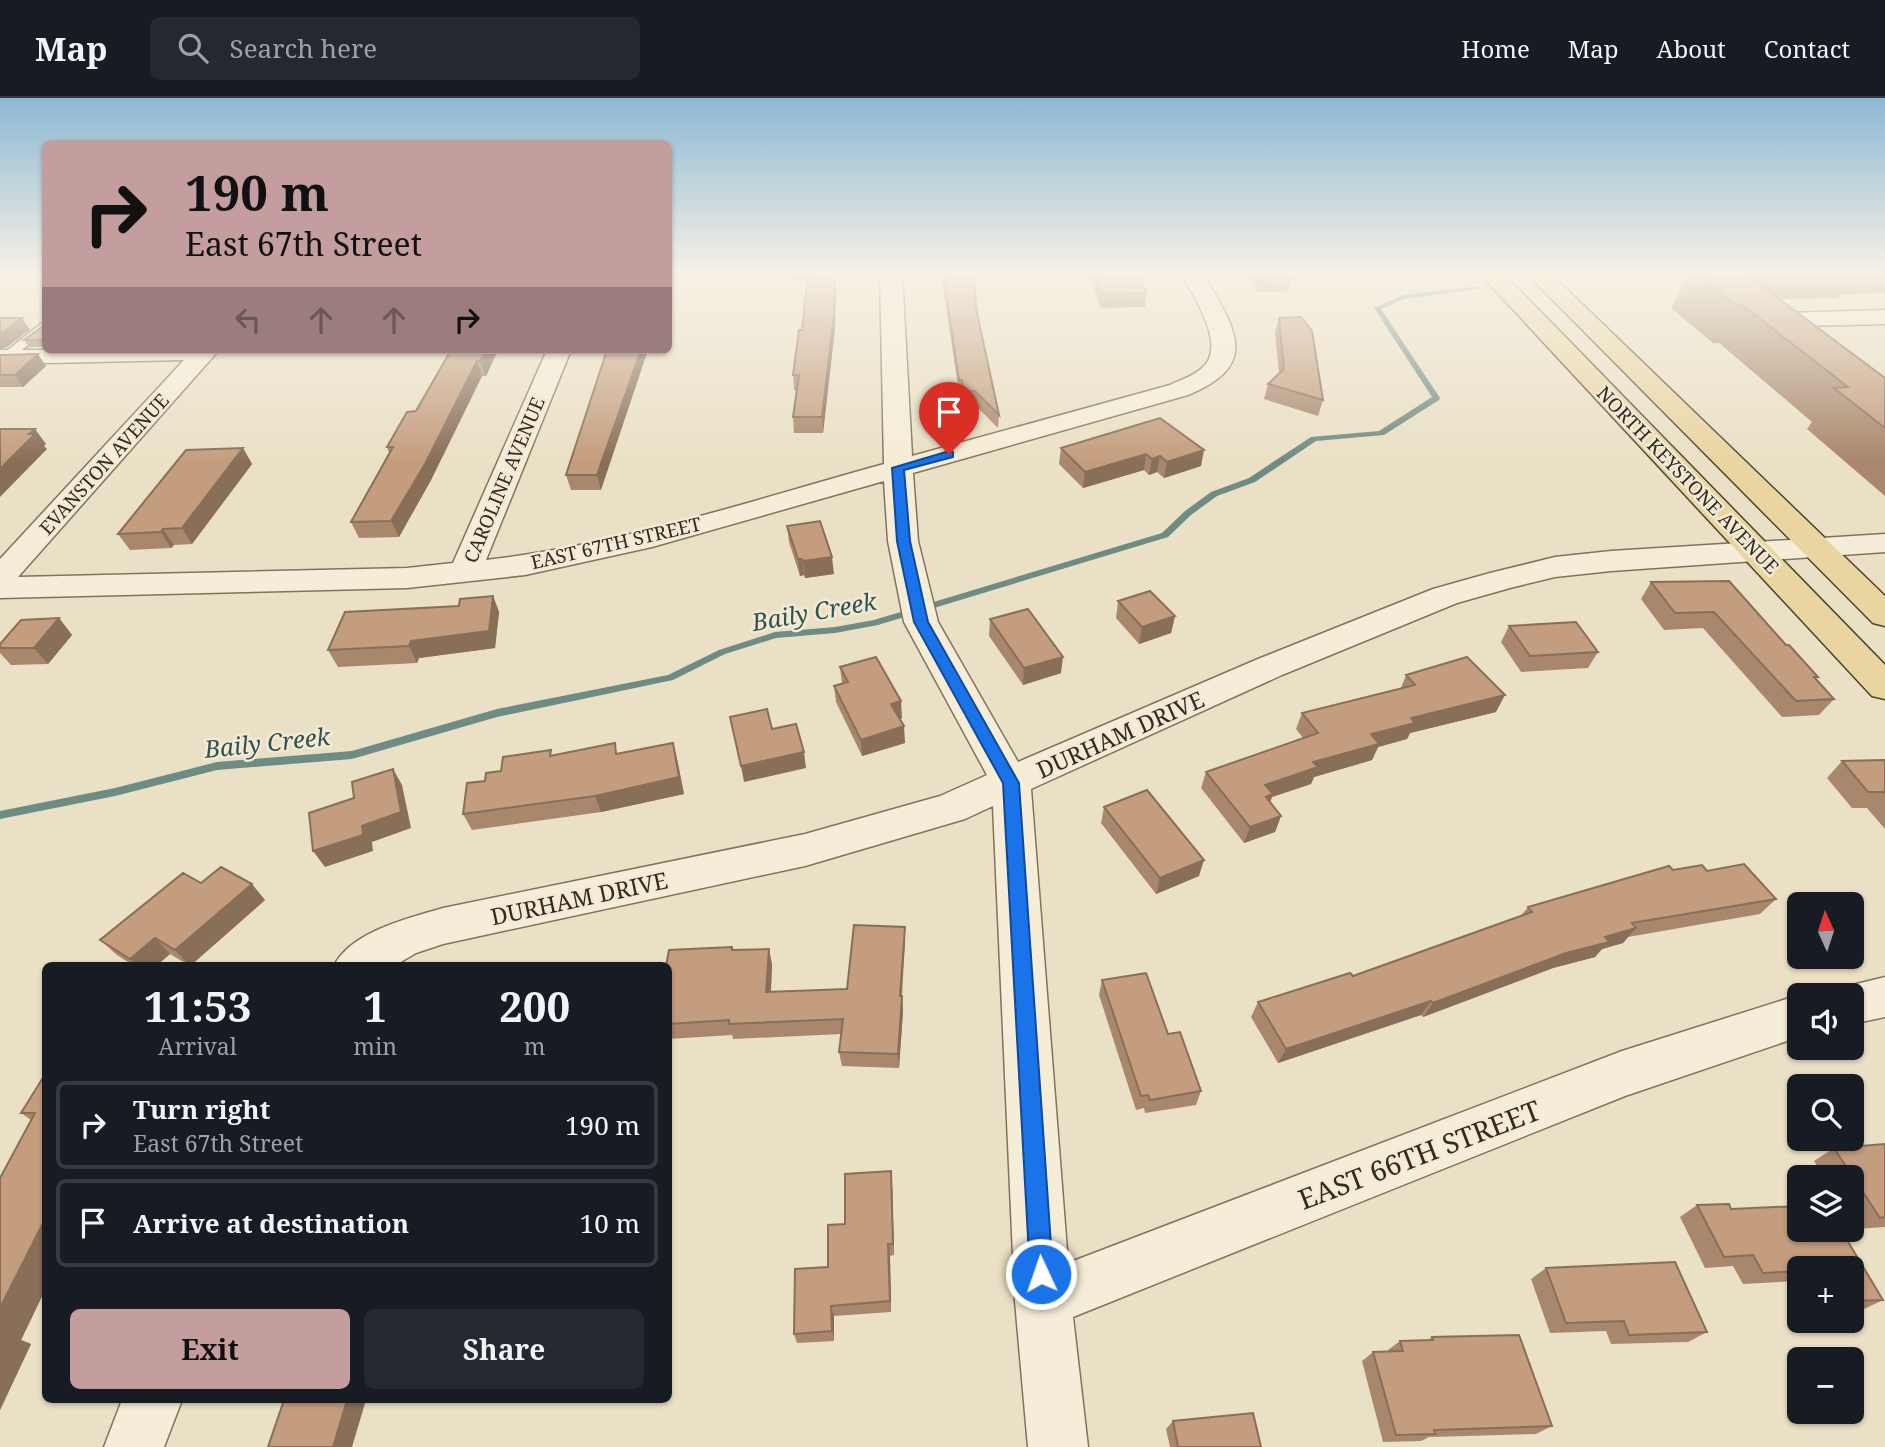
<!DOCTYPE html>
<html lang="en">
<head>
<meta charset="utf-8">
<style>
  body { margin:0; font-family:"Noto Serif",serif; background:#242831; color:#f1f3f6; height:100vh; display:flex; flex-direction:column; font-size:26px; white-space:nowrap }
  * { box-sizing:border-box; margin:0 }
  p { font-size:23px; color:#9ea1a6 }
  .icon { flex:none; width:38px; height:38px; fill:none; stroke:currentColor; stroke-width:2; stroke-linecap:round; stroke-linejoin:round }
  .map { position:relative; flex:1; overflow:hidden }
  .details { position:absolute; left:42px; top:864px; width:630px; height:441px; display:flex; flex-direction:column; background:#171b24; border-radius:10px; box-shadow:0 2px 5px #0004 }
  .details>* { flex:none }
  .top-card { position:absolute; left:42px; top:42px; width:630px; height:214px; border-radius:10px; box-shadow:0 2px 5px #0004; background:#c49d9e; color:#111; overflow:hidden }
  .needle { width:46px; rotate:357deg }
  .controls { position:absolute; left:1787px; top:794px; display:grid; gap:14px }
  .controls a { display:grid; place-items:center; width:77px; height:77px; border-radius:10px; background:#171b24; box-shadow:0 2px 5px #0004; font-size:35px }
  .pin { position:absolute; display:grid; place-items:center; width:60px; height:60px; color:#fff; margin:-72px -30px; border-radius:50% 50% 50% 0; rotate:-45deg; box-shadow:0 0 7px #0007 }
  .pin .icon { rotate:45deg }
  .me { position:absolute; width:77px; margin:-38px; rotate:357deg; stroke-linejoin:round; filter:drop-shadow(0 0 5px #0008) }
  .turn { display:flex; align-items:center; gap:24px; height:147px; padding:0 28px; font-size:32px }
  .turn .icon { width:91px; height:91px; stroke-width:2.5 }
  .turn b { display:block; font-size:49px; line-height:60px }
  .lanes { display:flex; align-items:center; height:66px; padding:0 28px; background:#0003; justify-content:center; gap:35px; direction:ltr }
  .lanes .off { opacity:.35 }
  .eta { display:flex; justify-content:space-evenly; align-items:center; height:119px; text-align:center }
  .eta b { font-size:42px; font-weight:700; line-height:49px }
  .primary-button { display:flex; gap:14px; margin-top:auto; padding:14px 28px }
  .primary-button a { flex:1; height:80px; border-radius:10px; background:#c49d9e; color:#111; font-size:28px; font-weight:700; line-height:80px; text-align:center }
  .primary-button a+a { background:#242831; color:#f1f3f6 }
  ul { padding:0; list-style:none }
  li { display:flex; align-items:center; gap:21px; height:88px; margin:0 14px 10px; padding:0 14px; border:4px solid #363941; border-radius:10px }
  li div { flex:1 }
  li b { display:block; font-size:26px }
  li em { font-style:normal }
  header { display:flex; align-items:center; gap:42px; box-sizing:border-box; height:98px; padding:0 35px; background:#171b24; border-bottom:2px solid #363941 }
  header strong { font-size:33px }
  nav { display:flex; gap:38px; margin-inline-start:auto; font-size:24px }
  .search { width:490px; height:63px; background:#242831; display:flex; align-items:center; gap:18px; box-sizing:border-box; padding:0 24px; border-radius:10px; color:#9ea1a6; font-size:26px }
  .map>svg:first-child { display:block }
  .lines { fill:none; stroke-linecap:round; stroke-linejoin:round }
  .stream { fill:#6e8b84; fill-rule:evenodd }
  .lane-casing { stroke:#83725d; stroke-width:3 }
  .street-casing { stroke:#83725d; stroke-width:3 }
  .primary-casing { stroke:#514131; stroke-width:3 }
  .lane { fill:#f5edd7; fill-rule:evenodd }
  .street { fill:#f5edd7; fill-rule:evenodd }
  .primary { fill:#e9d5a0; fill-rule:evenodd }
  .wall { fill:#a9876c }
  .shaded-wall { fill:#896e58 }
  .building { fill:#c49d7e; stroke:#896e58; stroke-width:2 }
  .route { fill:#1a73e8; stroke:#114b97; stroke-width:2 }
  .labels { text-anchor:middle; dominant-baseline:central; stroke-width:5; stroke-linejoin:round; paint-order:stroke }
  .far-street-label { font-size:19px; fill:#342a1f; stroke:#f2ead4 }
  .street-label { font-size:23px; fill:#342a1f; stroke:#f2ead4 }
  .water-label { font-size:24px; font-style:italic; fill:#305351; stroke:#f2ead4 }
  .near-street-label { font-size:28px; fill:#342a1f; stroke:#f2ead4 }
</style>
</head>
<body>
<header>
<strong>Map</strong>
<div class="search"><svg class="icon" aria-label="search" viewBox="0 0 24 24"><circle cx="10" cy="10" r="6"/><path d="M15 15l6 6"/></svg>Search here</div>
<nav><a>Home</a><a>Map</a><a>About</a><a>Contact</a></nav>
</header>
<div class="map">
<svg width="1885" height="1349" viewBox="0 0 1885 1349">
  <rect width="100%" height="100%" fill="#eae0c5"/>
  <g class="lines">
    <!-- stream -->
    <path class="stream" d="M1478 188 1481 190 1480 191 1404 201 1381 211 1440 300 1439 302 1384 337 1316 343 1255 384 1217 398 1191 417 1168 439 878 527 835 535 776 540 725 556 673 582 497 619 352 661 217 672 115 698 0 721V713L115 690 217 664 352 653 497 611 668 577 719 552 775 534 835 529 874 522 1162 435 1185 413 1211 394 1249 380 1311 339 1379 333 1432 299 1374 210 1403 197Z"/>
    <defs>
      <path id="lane" d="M46 222V233L0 269V258Z"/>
      <path id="street" d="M880 175H902L912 358 1170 287C1182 281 1195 278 1204 268 1226 246 1193 197 1181 175H1203C1234 230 1263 266 1188 297L913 375 918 443 938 524 1018 664 1258 561 1433 491 1490 475 1555 459 1611 453 1885 436V454L1611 473 1555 479 1510 490 1457 505 1282 577 1031 691 1068 1165 1622 953 1799 897V939L1625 998 1073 1219 1088 1349H1028L1015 1203 993 708 965 721 805 768 443 846 416 855 394 868H334C350 834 409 820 443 810L805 736 940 698 987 677 904 524 888 443 884 383 652 449 525 477 407 490 0 500V461L184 262 0 266V252H219L18 479 407 470 453 465 547 252H571L486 462C621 447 753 402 884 366Z
        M1885 212V226L1803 228 1855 267 1885 282V300L1837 277 1768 222 1772 217 1780 215Z
        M1885 879V919L1852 926V898H1833L1836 891Z
        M122 1302H182L164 1349H104Z"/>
      <path id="primary" d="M1479 175H1503L1885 567V601L1872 598Z
        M1526 175H1550L1885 498V528L1873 525Z"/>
    </defs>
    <!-- lane casing -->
    <use href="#lane" class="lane-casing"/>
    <!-- street casing -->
    <use href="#street" class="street-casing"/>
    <!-- primary casing -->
    <use href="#primary" class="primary-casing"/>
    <!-- lane -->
    <use href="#lane" class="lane"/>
    <!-- street -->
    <use href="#street" class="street"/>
    <!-- primary -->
    <use href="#primary" class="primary"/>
  </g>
  <!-- wall -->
  <path class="wall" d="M792 175H836L835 230 823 335H794L793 319 796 292H794L793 277 802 232 807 183H793Z
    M941 175H973L977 215 999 317 998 330 974 306H963L962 295H959Z
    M1088 175H1138L1147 195 1145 209 1101 210Z
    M1245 175H1289L1292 181 1289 193 1256 194Z
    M1689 175H1885V195L1840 197 1838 200 1779 201 1885 280V398L1807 331 1812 324 1719 245H1713L1671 210Z
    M1279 220 1323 302 1318 318 1264 301 1268 286 1279 275 1275 235Z
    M46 224V249H29L24 242 43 228Z
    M451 252H498L486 278H482L431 382 399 439 359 440 351 424 389 355 387 349 416 313Z
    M607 252 601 392H571L566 377Z
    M0 257 46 268 23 289H0Z
    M1147 323 1201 368 1164 380 1157 374 1149 377 1144 372 1083 390 1059 366 1061 350Z
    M243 350 252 366 192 446 174 447 171 450 130 452 118 436Z
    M787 428 834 476 805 480 804 477 800 478 789 444Z
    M1651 484 1786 547 1818 579 1816 581 1834 601 1819 617 1782 619 1703 530 1664 532 1641 501Z
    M493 498 499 514 495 550 419 560 417 565 338 569 328 552 459 508Z
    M1118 503 1175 518 1171 535 1139 546 1116 520Z
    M59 520 72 537 48 566 11 567 0 555V546Z
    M990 521 1061 575 1023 587 989 538Z
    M1509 528 1598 554 1588 570 1521 574 1501 544Z
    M840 569 902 620H899L905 645 862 658 836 604 834 588 842 585Z
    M1406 577 1496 614 1410 635 1407 641 1378 649 1372 662 1314 679 1311 686 1272 699 1270 704 1281 718 1275 734 1244 745 1201 690 1206 674 1303 640 1296 631 1302 615 1401 590Z
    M673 645 677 661 684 696 601 714 472 732 463 716 485 683 501 673 553 658 619 656Z
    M1885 662V731L1867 710H1852L1827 680 1842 663Z
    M1104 709 1199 778 1156 796 1101 725Z
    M1673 772 1707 773 1776 801 1760 816 1628 839 1623 845 1602 851 1595 859 1553 870 1423 919 1421 917 1278 965 1251 919 1258 904 1353 878 1521 818 1528 809Z
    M201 785 265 802 190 868 170 856 156 868H134L117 857 100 842Z
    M905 829V844L902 898 903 913 899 970 842 968 839 954 842 936 733 941 732 937 668 941V868L733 852 772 866 771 894 847 891Z
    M1102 882 1168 936 1201 993 1196 1007 1145 1015 1144 1010 1136 1012 1099 897Z
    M46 975V1190L21 1242 31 1246 0 1312 31 1022 21 1015Z
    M1885 1046V1129L1857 1131 1852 1122V1080H1825L1814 1063 1834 1050Z
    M892 1085 894 1157 890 1158 891 1214 834 1218V1243L797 1245 794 1236 828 1169 845 1126Z
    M1729 1106 1731 1111 1799 1108V1132H1841L1883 1202 1860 1213H1852V1171H1799V1186L1798 1183 1743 1186 1733 1168 1705 1170 1680 1119 1697 1107Z
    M1546 1170 1707 1234 1688 1244 1611 1246 1606 1233 1550 1235 1531 1181Z
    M1432 1239 1552 1328 1536 1336 1429 1339 1421 1343 1383 1344 1362 1263 1373 1254H1388V1252L1400 1243 1428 1242Z
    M1173 1323 1261 1349H1170L1166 1331Z"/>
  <!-- shaded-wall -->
  <path class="shaded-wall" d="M668 175H674L668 197Z
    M835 175H836L835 230 823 335 822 319Z
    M22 220 30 232 7 249 0 251V237Z
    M486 252H498L486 278 480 263Z
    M641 252H648L601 392 597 377Z
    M38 256 46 268 23 289 15 277Z
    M477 263 482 278 431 382 399 439 391 423Z
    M35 331 46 346 44 348 47 351 0 399V371Z
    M243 350 252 366 192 446 182 430Z
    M1204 352 1201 368 1164 380 1167 364Z
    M1146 356 1144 372 1083 390 1085 374Z
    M1160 358 1157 374 1149 377 1152 361Z
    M163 431 174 447 171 450 161 434Z
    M832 459 834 476 805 480 803 463Z
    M798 461H802L804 477 800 478Z
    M493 498 499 514 495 550 419 560 417 565 409 548 411 543Z
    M1175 518 1171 535 1139 546 1142 529Z
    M59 520 72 537 48 566 34 550Z
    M1063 559 1061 575 1023 587 1024 570Z
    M1505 597 1496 614 1410 635 1407 641 1378 649 1372 662 1314 679 1311 686 1272 699 1267 713 1265 687 1371 636 1411 620Z
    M901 603 902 620 892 623 891 606Z
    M904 628 905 645 862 658 861 642Z
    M673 645 677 661 684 696 601 714 595 698Z
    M804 654 806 670 744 684 741 668Z
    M393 671 402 687 411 730 372 744 373 753 325 769 313 753 362 728Z
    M1281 718 1275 734 1244 745 1250 729Z
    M1204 762 1199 778 1156 796 1160 780Z
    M252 786 265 802 190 868 175 852Z
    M905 829V844L900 913V898Z
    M1636 830 1623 845 1602 851 1595 859 1553 870 1423 919 1433 905 1605 839Z
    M155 840 170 856 156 868H137L130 861Z
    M769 851 772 866 770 909 766 894Z
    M902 898 903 913 899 970 898 956Z
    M1431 903 1421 917 1278 965 1286 951Z
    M891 1073 892 1085 894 1157 893 1146Z
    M46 1119V1190L21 1242 31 1246 0 1312V1210Z
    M888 1146 890 1158 891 1214 890 1203Z
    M831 1208 834 1218V1243L832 1233Z
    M347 1302H366L352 1349H333Z"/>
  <!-- building -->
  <path class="building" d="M808 175H835L834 216 822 319H793L799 277H793L799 232H802Z
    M943 175H973L977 215 999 317 975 293H964L962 282H959Z
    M1094 175H1138L1147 195 1102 196Z
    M1255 175H1289L1292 181 1258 182Z
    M1696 175H1744L1885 280V330L1834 290 1848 289 1741 206H1735Z
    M1301 219 1312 233 1323 302 1268 286 1284 271 1279 220Z
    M0 220H22L0 237Z
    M44 224H46V242H24L43 228Z
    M451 252H486L480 263H477L425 366 391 423 351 424 393 349H387L407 314 416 313Z
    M607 252H641L597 377H566Z
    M38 256 15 277H0V257Z
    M1160 320 1204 352 1167 364 1160 358 1152 361 1146 356 1085 374 1061 350Z
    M0 331H35L29 336H35L0 371Z
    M243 350 182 430 163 431 161 434 118 436 186 352Z
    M820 423 832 459 803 463 802 461H798L787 428Z
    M1729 483 1786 547H1789L1818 579H1814L1834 601 1796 603 1714 514 1675 515 1651 484Z
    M1150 493 1175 518 1142 529 1118 503Z
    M493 498 489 533 411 543 409 548 328 552 345 514 459 508 460 501Z
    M1028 511 1063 559 1024 570 990 521Z
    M59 520 34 550H0V546L21 522Z
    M1576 524 1598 554 1530 558 1509 528Z
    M876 559 901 603 891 606 904 628 861 642 834 588 848 584 840 569Z
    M1467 559 1505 597 1411 620 1415 625 1371 636 1379 646 1313 664 1318 669 1265 687 1273 696 1266 699 1281 718 1250 729 1206 674 1318 635 1302 615 1415 587 1406 577Z
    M767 611 772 631 796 626 804 654 741 668 730 619Z
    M615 645 616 656 673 645 679 679 595 698 463 716 467 685 485 683 486 675 501 673 503 659 551 652 550 658Z
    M1885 662V695L1884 694H1868L1842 663Z
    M393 671 401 714 362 728 363 737 313 753 309 715 354 700 352 684Z
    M1147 692 1204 762 1160 780 1104 709Z
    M1744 766 1776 801 1632 825 1636 830 1605 839 1609 844 1566 855 1433 905 1431 903 1286 951 1258 904 1350 875 1353 878 1532 814 1528 809 1669 768 1673 772 1702 767 1707 773Z
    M221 769 252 786 175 852 155 840 130 861 100 842 183 775 201 785Z
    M854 827 905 829 900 898H902L898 956 839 954 843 921 729 926V922L668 926V868H666L669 852 732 849V852L769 851 766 894 847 891Z
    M1146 875 1168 936 1180 934 1201 993 1150 1002 1148 997 1141 998 1102 882Z
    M46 975V1102L43 1107H46V1119L0 1210V1080L35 1015H21Z
    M1885 1046V1119L1880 1120 1834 1050Z
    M891 1073 893 1146H888L890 1203 831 1208 832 1233 794 1236 795 1171 828 1169V1127L845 1126V1076Z
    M1729 1106 1731 1111 1799 1108V1132H1841L1883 1202 1852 1203V1171H1799V1173L1763 1175 1753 1157 1724 1159 1697 1107Z
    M1675 1164 1707 1234 1629 1237 1624 1223 1566 1225 1546 1170Z
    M1519 1237 1552 1328 1434 1332 1435 1336 1396 1337 1373 1254 1403 1253 1400 1243 1433 1242 1432 1239Z
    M284 1302H347L333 1349H268Z
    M1253 1315 1261 1349H1178L1173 1323Z"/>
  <!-- sky -->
  <linearGradient id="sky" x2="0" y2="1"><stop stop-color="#8db8d4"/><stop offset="0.48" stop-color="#f6f1e5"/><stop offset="1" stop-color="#f6f1e5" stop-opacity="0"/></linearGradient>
  <rect width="1885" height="364" fill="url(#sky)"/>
  <!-- route -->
  <path class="route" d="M949 353 953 354V359L904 372 910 443 928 524 1019 685 1053 1176 1049 1184 1041 1187 1033 1184 1030 1176 1003 685 914 524 897 443 892 370Z"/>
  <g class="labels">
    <!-- far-street labels -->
    <g class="far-street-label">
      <text transform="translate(104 366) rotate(-48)">EVANSTON AVENUE</text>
      <text transform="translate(504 382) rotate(-67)">CAROLINE AVENUE</text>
      <text transform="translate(1688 382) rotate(46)">NORTH KEYSTONE AVENUE</text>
      <text transform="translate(616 445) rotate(-13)">EAST 67TH STREET</text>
    </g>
    <!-- street labels -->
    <g class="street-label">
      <text transform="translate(1120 636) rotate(-24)">DURHAM DRIVE</text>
      <text transform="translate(579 800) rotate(-12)">DURHAM DRIVE</text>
    </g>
    <!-- water labels -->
    <g class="water-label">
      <text transform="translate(814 513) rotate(-10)">Baily Creek</text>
      <text transform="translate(267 644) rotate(-6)">Baily Creek</text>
    </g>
    <!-- near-street labels -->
    <g class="near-street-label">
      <text transform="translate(1419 1056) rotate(-21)">EAST 66TH STREET</text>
    </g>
  </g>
</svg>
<div class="controls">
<a><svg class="needle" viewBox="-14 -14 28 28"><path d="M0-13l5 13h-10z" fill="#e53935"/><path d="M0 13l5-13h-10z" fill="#9ea1a6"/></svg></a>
<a><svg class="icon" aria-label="sound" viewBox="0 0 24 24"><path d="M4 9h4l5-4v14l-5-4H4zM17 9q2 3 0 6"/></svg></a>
<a><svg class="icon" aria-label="search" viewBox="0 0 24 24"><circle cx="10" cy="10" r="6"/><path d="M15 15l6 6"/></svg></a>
<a><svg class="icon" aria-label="layers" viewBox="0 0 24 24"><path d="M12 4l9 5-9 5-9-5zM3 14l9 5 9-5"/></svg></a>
<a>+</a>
<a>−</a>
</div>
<div class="pin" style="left:949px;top:356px;background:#d93025"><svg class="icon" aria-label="arrive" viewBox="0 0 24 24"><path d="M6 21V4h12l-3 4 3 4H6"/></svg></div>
<svg class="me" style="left:1041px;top:1176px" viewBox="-20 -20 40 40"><circle r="17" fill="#1a73e8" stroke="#fff" stroke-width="3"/><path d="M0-11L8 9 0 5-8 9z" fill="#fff"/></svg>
<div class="top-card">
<div class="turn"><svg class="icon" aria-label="right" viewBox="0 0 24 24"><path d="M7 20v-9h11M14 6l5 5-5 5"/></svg><div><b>190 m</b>East 67th Street</div></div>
<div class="lanes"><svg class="icon off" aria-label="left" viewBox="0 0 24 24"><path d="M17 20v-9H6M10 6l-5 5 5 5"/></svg><svg class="icon off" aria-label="ahead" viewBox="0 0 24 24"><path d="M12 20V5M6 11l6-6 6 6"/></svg><svg class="icon off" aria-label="ahead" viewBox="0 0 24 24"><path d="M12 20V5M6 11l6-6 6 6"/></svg><svg class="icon" aria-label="right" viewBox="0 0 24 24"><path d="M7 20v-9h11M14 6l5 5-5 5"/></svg></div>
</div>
<section class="details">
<div class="eta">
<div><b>11:53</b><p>Arrival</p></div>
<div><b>1</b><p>min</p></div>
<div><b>200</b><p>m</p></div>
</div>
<ul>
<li><svg class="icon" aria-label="right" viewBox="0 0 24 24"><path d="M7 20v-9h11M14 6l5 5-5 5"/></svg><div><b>Turn right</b><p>East 67th Street</p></div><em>190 m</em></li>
<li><svg class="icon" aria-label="arrive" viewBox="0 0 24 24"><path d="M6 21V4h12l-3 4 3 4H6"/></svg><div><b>Arrive at destination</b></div><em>10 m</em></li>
</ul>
<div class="primary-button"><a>Exit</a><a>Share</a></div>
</section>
</div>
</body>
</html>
